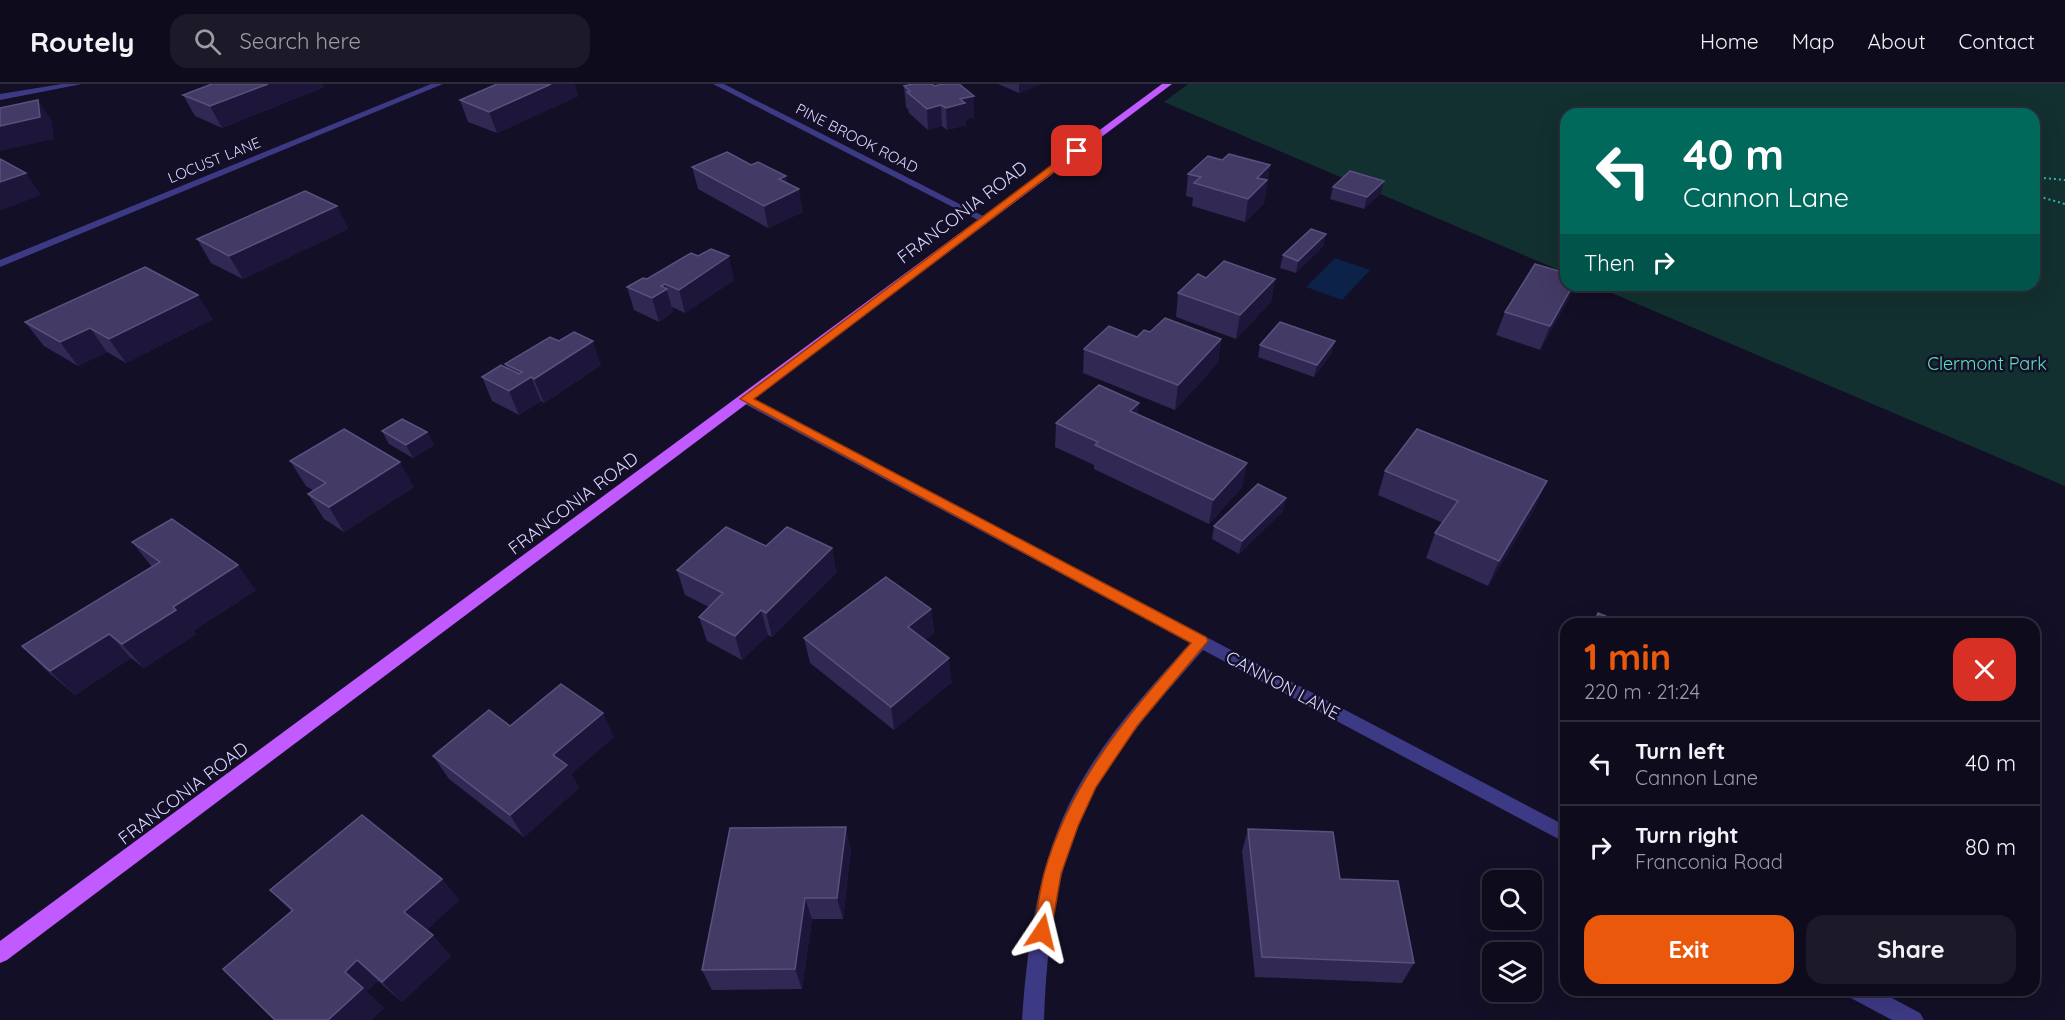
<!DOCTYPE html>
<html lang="en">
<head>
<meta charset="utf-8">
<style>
  body { margin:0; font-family:Quicksand,sans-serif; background:#1c1929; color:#f1f3f6; height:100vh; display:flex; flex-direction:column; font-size:22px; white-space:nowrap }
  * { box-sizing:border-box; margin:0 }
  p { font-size:20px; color:#9b9ba3 }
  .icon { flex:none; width:33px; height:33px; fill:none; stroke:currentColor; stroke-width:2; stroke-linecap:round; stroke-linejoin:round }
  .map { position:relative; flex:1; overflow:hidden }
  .panel { position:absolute; left:1560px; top:534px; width:480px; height:378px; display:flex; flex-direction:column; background:#0e0b1c; border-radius:18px; box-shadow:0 6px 24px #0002,0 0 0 2px #2e2b3b }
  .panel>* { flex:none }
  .guide { position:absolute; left:1560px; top:24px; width:480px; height:183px; border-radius:18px; box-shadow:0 6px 24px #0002,0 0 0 2px #2e2b3b; background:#00695c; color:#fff; overflow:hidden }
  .controls { position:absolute; left:1482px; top:786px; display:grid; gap:12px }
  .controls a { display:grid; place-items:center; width:60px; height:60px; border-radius:12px; background:#0e0b1c; box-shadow:0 6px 24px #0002,0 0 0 2px #2e2b3b; font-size:30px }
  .pin { position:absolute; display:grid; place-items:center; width:51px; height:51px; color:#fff; margin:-26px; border-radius:12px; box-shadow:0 3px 9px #0006 }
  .me { position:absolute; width:66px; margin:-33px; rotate:10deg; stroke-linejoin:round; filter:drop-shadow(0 0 4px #0008) }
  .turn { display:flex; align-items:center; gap:21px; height:126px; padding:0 24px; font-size:27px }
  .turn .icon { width:78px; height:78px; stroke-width:2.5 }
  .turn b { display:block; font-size:42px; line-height:51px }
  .then { display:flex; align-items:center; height:57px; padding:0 24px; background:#0003; gap:12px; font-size:22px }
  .round { display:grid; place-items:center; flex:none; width:63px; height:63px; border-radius:18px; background:#1c1929 }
  .head { display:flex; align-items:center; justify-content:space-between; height:102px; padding:0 24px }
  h1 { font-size:36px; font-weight:700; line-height:45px; color:#ea580c }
  .cta { display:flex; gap:12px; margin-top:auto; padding:12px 24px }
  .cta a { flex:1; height:69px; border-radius:18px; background:#ea580c; color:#fff; font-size:24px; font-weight:700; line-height:69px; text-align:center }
  .cta a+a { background:#1c1929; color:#f1f3f6 }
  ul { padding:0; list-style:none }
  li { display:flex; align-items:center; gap:18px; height:84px; padding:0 24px; border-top:2px solid #2e2b3b }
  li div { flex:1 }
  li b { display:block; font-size:22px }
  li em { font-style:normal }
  header { display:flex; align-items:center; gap:36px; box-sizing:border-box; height:84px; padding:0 30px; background:#0e0b1c; border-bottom:2px solid #2e2b3b }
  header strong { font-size:28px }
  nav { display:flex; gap:33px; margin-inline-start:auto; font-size:21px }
  .search { width:420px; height:54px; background:#1c1929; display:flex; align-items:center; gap:15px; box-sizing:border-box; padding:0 21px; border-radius:18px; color:#9b9ba3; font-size:22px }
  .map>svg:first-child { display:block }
  .green { fill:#12302f }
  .water { fill:#0c2248 }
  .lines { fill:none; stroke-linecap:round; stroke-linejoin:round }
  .path { stroke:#2fb8b0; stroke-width:2; stroke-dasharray:2 3; stroke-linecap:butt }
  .minor { fill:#3d3a85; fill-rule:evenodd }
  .major { fill:#c25bff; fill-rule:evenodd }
  .wall { fill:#312854 }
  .shaded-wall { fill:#1d163a }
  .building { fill:#433a66; stroke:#5a527e; stroke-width:1.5 }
  .route { fill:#ea580c; stroke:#983908; stroke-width:1.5 }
  .labels { text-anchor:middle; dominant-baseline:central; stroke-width:5; stroke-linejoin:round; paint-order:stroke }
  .far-street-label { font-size:15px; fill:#d9d4ff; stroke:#130f26 }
  .street-label { font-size:18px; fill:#d9d4ff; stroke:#130f26 }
  .park-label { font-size:18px; fill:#5fe0c0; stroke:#130f26 }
</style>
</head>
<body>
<header>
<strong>Routely</strong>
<div class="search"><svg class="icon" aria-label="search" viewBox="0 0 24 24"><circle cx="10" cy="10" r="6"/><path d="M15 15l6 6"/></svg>Search here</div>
<nav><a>Home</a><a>Map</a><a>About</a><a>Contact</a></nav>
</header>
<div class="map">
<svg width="2065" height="936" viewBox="0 0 2065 936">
  <rect width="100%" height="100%" fill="#130f26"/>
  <!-- green -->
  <path class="green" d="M1188 0H2065V402L1593 201H2034V30H1566V189L1164 18Z"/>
  <!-- water -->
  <path class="water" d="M1335 174 1370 186 1342 216 1306 203Z"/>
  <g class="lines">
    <!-- path -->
    <path class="path" d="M2034 93 2065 96
      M2034 111 2065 120"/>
    <!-- minor -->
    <path class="minor" d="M62 0H82L0 16V10Z
      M431 0H443L0 183V176Z
      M713 0H724L989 135 980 137Z
      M746 311 1566 742V759L1203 566C1166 609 1126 652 1097 702 1056 773 1047 857 1044 936H1022C1028 851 1040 764 1085 691 1114 642 1153 601 1190 559L741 318 739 315Z
      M1846 906H1877L1920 929 1924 936H1892L1849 913Z"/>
    <!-- major -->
    <path class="major" d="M1162 0H1172L7 876 0 879V857Z"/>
  </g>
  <!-- wall -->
  <path class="wall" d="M998 0H1041L1019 9Z
    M904 2 974 33 966 35V41L947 46 942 42 928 46 909 29 908 25 906 23Z
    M324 3 222 44 195 32 183 11Z
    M578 12 497 49 468 38 460 16Z
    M1270 81 1264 119 1245 138 1192 122 1193 114 1186 112 1188 90Z
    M692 83 787 99 803 128 768 144 698 105Z
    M1333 103 1381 109 1364 125 1330 115Z
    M337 122 348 145 243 195 211 179 197 155Z
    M1326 150 1323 162 1296 189 1280 184 1283 171Z
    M1206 194 1275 195 1271 218 1236 255 1176 233 1178 209Z
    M647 195 734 196 685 229 672 223 673 228 659 238 634 226 627 203Z
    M1566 201H1574L1568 216 1540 266 1496 251 1505 228Z
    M213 235 126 279 107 268 78 282 44 262 25 238Z
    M1150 248 1221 255 1218 279 1175 326 1083 289 1084 265 1137 253Z
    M1260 261 1332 269 1314 293 1258 273Z
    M505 280 601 281 544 319 541 317 519 331 492 317 482 293 507 284Z
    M1138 330 1247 379 1242 403 1209 440 1094 385V381L1055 363 1056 339Z
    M382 347 427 348 434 361 413 374 389 360Z
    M290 377 414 403 344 448 324 435 308 410 314 407 306 402Z
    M1385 387 1536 422 1488 502 1426 474 1435 449 1443 439 1378 411Z
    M1283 427 1239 470 1212 455 1214 442Z
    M132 458 256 506 193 547 196 550 144 584 131 574 75 611 46 586 22 562 152 483Z
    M766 462 832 464 836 489 772 553 768 551 742 576 707 557 699 533 709 523 685 511 677 486Z
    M931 525 934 549 925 556 952 598 894 646 810 579 804 554Z
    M1566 600V615L1561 613Z
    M510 642 614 653 571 690 579 704 524 753 449 695 433 672Z
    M1248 745 1340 795 1414 879 1402 899 1255 893 1242 767Z
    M851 765 843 835H812L802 905 712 906 702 886Z
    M442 795 459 816 426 846 451 872 402 918 378 897 366 907 384 924 371 936 292 828 270 806Z"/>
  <!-- shaded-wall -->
  <path class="shaded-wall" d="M268 0H323L324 3 222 44 210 22Z
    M551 0H575L578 12 497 49 489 28Z
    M1019 0H1041L1019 9Z
    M974 12V33L966 35V41L947 46 946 24 960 15Z
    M38 16 52 37 54 55 0 67V42Z
    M941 21 942 42 928 46 927 25Z
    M1270 81 1264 119 1245 138 1248 115 1257 94Z
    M26 89 41 111 0 127V98Z
    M786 92 789 110 799 105 803 128 768 144 764 122 779 95Z
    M1384 97 1381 109 1364 125 1367 113Z
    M337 122 348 145 243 195 229 172Z
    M1326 150 1323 162 1296 189 1298 177Z
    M729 172 734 196 685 229 679 206Z
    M1275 195 1271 218 1236 255 1240 231Z
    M665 200 673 228 659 238 652 214 661 202Z
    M1573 201H1574L1568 216 1540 266 1550 242Z
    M198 211 213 235 126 279 109 255Z
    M90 244 107 268 78 282 60 258Z
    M1221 255 1218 279 1175 326 1178 301Z
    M593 257 601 281 544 319 534 295Z
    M1335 257 1332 269 1314 293 1317 281Z
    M531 293 541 317 519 331 509 307Z
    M1139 319 1137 343 1130 327Z
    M427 348 434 361 413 374 406 361Z
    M400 378 414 403 344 448 329 423Z
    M1247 379 1242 403 1209 440 1213 416Z
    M1547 397 1536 422 1488 502 1499 477Z
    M1286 414 1283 427 1239 470 1242 457Z
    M832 464 836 489 772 553 766 529Z
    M238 481 256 506 193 547 196 550 144 584 122 560 173 523Z
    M931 525 934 549 911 568 908 543Z
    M761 526 768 551 742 576 735 552Z
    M109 550 131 574 75 611 50 587Z
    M949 574 952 598 894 646 891 623Z
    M603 629 614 653 571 690 579 704 524 753 510 731 553 671Z
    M846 743 851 765 843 835 837 814Z
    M442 795 459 816 423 850 404 828Z
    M805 814 812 835 802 905 795 885Z
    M433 851 451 872 402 918 382 898Z
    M357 876 378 897 366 907 384 924 371 936H328L345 888Z"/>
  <!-- building -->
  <path class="building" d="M212 0H268L210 22 183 11Z
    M497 0H551L489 28 460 16Z
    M913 0H932L934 2 943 0H959L974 12 960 15 965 19 946 24 941 21 927 25 907 8 910 7 904 2Z
    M38 16 40 33 0 42V24Z
    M727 68 751 81 758 78 786 92 779 95 799 105 764 122 692 83Z
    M1229 70 1270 81 1257 94 1267 96 1248 115 1194 99 1201 93 1188 90 1208 72 1222 76Z
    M0 75 26 89 0 98Z
    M1350 87 1384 97 1367 113 1333 103Z
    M305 107 337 122 229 172 197 155Z
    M1311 145 1326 150 1298 177 1283 171Z
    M711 165 729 172 679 206 665 200 661 202 667 205 652 214 627 203 643 194 647 195 691 169 698 172Z
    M1224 177 1275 195 1240 231 1178 209 1198 190 1206 194Z
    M1535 180 1566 189V201H1573L1550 242 1505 228Z
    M145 183 198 211 109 255 90 244 60 258 25 238Z
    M1165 234 1221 255 1178 301 1084 265 1109 242 1137 253 1144 246 1150 248Z
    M1280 238 1335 257 1317 281 1260 261Z
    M574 248 593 257 534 295 531 293 509 307 482 293 501 281 519 290 522 288 505 280 550 253 559 257Z
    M1099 301 1139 319 1130 327 1247 379 1213 416 1095 361 1098 358 1056 339Z
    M402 335 427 348 406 361 382 347Z
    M344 345 400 378 329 423 308 410 326 399 290 377Z
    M1417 345 1547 397 1499 477 1435 449 1458 417 1385 387Z
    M1258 400 1286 414 1242 457 1214 442Z
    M172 435 238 481 173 523 176 526 122 560 109 550 50 587 22 562 160 478 132 458Z
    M726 443 766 462 787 443 832 464 766 529 761 526 735 552 699 533 723 509 677 486Z
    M886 493 931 525 908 543 949 574 891 623 804 554Z
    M1598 529 1625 540H1594Z
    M561 600 603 629 553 671 567 681 510 731 433 672 489 626 510 642Z
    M362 731 442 795 404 828 433 851 382 898 357 876 345 888 363 904 328 936H275L223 885 293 826 270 806Z
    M846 743 837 814H805L795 885 702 886 730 744Z
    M1248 745 1333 748 1340 795 1398 797 1414 879 1262 873Z"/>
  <!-- route -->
  <path class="route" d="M1073 65 1081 67 754 315 1206 553 1208 557 1137 642 1096 703 1078 742 1061 790 1051 848 1048 855 1042 857 1035 855 1033 848C1037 829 1039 809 1044 790 1069 698 1130 629 1191 559L740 315Z"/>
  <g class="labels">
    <!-- far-street labels -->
    <g class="far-street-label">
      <text transform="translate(857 54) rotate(27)">PINE BROOK ROAD</text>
      <text transform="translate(214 76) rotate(-22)">LOCUST LANE</text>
    </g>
    <!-- street labels -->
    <g class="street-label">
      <text transform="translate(962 128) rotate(-37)">FRANCONIA ROAD</text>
      <text transform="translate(573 419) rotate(-37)">FRANCONIA ROAD</text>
      <text transform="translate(1283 601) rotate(28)">CANNON LANE</text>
      <text transform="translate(183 709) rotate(-37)">FRANCONIA ROAD</text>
    </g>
    <!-- park labels -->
    <g class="park-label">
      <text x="1987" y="279">Clermont Park</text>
    </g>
  </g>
</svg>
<div class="controls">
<a><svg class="icon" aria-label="search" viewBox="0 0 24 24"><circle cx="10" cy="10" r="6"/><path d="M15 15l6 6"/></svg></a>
<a><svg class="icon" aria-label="layers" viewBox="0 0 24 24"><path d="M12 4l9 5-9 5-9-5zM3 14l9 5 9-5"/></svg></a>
</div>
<div class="pin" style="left:1077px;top:67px;background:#d93025"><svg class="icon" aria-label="arrive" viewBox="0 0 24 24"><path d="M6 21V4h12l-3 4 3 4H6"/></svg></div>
<svg class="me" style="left:1042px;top:848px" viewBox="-20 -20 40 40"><path d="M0-17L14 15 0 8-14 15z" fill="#ea580c" stroke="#fff" stroke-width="4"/></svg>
<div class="guide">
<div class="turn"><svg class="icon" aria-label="left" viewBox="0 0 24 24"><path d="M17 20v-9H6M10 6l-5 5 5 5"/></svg><div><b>40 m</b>Cannon Lane</div></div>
<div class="then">Then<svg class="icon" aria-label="right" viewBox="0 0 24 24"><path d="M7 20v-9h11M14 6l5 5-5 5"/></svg></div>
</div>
<section class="panel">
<div class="head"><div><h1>1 min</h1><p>220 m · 21:24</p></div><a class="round" style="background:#d93025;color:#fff"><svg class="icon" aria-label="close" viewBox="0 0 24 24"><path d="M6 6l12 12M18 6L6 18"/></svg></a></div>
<ul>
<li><svg class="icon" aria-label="left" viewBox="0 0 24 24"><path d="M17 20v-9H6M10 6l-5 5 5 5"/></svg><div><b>Turn left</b><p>Cannon Lane</p></div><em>40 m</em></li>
<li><svg class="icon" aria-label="right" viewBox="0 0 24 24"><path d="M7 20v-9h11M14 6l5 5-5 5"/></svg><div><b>Turn right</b><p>Franconia Road</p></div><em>80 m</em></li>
</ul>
<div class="cta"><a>Exit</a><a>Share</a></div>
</section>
</div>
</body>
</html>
